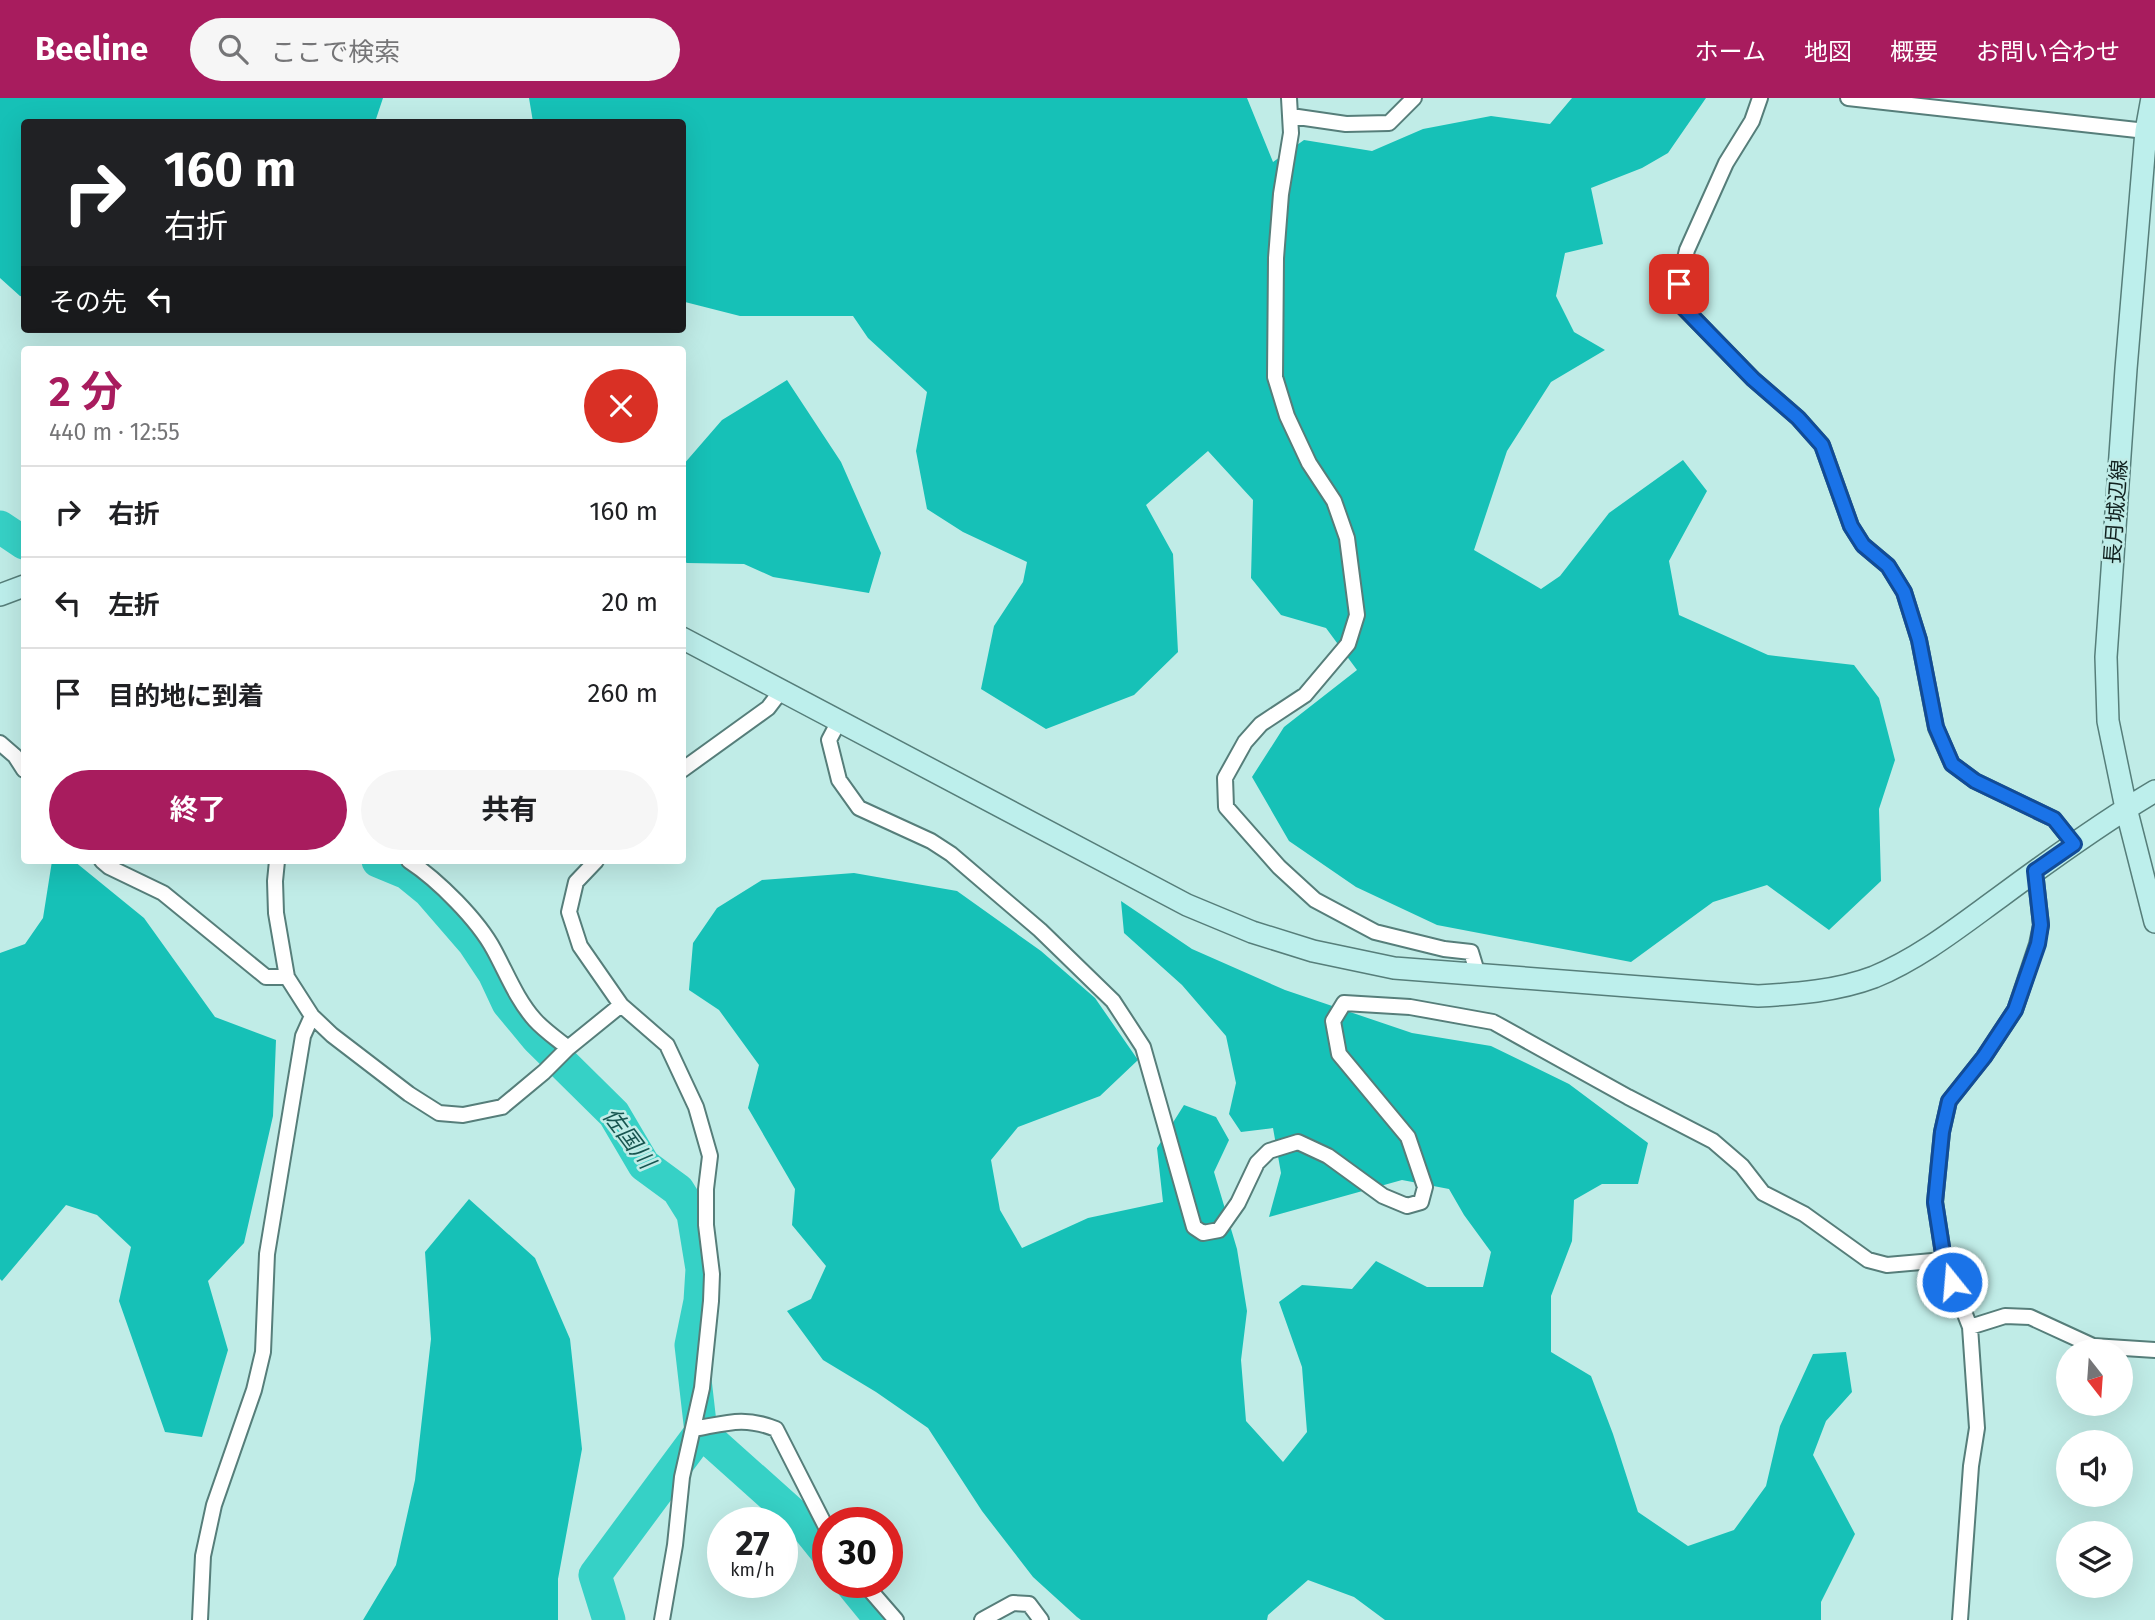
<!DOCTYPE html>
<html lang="ja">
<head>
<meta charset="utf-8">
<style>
  body { margin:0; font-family:"Fira Sans","Noto Sans JP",sans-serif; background:#f6f6f6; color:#202124; height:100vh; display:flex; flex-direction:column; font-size:26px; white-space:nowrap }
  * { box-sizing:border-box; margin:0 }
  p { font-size:23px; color:#757577 }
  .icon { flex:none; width:38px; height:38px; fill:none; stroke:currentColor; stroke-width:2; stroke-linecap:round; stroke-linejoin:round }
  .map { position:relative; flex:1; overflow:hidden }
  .panel { position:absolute; left:21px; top:248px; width:665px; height:518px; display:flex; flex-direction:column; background:#fff; border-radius:7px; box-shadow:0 7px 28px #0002 }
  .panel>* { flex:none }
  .guide { position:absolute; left:21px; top:21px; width:665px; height:214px; border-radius:7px; box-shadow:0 7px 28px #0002; background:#202124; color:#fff; overflow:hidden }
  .needle { width:46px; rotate:163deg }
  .buttons { position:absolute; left:2056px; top:1241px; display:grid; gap:14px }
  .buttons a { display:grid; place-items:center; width:77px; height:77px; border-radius:50%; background:#fff; box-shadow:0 7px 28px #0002; font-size:35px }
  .speed { position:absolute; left:707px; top:1409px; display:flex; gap:14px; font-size:35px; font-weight:700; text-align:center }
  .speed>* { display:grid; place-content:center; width:91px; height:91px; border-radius:50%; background:#fff; box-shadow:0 7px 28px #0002; line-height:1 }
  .speed small { font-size:18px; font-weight:400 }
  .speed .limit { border:10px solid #d22; background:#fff; color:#111 }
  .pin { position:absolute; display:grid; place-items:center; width:60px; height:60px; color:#fff; margin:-30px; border-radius:14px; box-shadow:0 4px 10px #0006 }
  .me { position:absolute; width:77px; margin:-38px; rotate:343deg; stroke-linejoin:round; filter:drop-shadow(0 0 5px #0008) }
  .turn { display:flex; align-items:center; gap:24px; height:147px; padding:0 28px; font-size:32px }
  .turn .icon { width:91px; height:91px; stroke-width:2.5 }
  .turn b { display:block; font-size:49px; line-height:60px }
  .then { display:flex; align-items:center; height:66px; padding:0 28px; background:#0003; gap:14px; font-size:26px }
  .round { display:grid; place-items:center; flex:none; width:74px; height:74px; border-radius:37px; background:#f6f6f6 }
  .headline { display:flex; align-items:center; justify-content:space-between; height:119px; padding:0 28px }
  h1 { font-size:42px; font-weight:700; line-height:52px; color:#a81c5e }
  .cta { display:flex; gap:14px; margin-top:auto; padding:14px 28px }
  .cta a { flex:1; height:80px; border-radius:42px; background:#a81c5e; color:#fff; font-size:28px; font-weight:700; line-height:80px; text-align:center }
  .cta a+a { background:#f6f6f6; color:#202124 }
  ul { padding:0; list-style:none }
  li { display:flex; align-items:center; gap:21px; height:91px; padding:0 28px; border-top:2px solid #e0e0e0 }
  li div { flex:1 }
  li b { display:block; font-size:26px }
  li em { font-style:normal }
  header { display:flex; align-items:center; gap:42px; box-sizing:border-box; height:98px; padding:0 35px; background:#a81c5e; color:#fff }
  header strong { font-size:33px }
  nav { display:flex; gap:38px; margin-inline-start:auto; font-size:24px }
  .search { width:490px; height:63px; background:#f6f6f6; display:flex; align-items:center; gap:18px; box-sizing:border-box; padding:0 24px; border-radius:38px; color:#757577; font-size:26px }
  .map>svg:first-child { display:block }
  .forest { fill:#16c1b7 }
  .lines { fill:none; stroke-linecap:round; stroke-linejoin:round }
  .river { stroke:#36d1c6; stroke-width:33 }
  .street-casing { stroke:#567e7a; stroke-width:18 }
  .secondary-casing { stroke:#567e7a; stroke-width:24 }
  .street { stroke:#fff; stroke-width:14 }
  .secondary { stroke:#bdefec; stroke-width:21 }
  .route-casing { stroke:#114b97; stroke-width:18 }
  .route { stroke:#1a73e8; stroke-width:12 }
  .labels { text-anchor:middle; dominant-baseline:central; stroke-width:5; stroke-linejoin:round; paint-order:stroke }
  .street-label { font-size:21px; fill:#112220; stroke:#c0ece7 }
  .water-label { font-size:23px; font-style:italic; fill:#175550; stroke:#c0ece7 }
</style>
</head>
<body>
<header>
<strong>Beeline</strong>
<div class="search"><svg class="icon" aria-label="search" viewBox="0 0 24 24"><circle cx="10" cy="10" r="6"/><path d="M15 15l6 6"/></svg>ここで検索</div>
<nav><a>ホーム</a><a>地図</a><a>概要</a><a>お問い合わせ</a></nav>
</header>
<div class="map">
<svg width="2155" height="1522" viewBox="0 0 2155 1522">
  <rect width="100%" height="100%" fill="#c0ece7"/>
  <!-- forest -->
  <path class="forest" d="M0 0H383L375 24H24V199L20 198 0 180Z
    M529 0H1247L1273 64 1304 42 1372 53 1423 31 1491 18 1550 26 1572 0H1706L1668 55 1642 70 1591 90 1603 146 1565 155 1556 198 1574 234 1605 252 1551 284 1507 353 1474 452 1541 491 1560 478 1609 415 1683 362 1707 393 1669 463 1679 517 1768 557 1854 567 1879 600 1895 662 1879 711 1881 783 1829 832 1767 787 1713 804 1631 864 1437 827 1356 789 1289 743 1252 679 1284 629 1357 572 1326 530 1281 517 1251 480 1253 402 1208 353 1146 407 1173 456 1178 554 1134 597 1046 631 981 591 994 528 1023 484 1027 464 963 434 927 411 916 353 927 294 868 240 853 218H740L685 204 682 175V24H533Z
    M787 282 841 364 881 455 869 495 773 479 744 466 687 465 683 463V367L722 322Z
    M52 763H74L144 820 215 919 276 942 273 1018 244 1145 208 1183 228 1252 202 1339 165 1334 119 1203 131 1149 97 1117 66 1107 2 1183 0 1181V855L25 846 43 820Z
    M854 775 957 793 1041 853 1095 900 1138 962 1100 998 1018 1029 991 1062 1000 1112 1022 1150 1088 1120 1163 1104 1157 1050 1184 1007 1216 1019 1229 1042 1214 1074 1237 1151 1247 1213 1241 1262 1246 1323 1283 1364 1307 1334 1302 1269 1279 1204 1302 1187 1352 1191 1376 1163 1427 1189H1483L1491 1154 1464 1117 1449 1091 1402 1082 1269 1119 1281 1075 1273 1030 1241 1034 1229 1016 1236 985 1226 938 1182 887 1124 835 1121 803 1192 851 1285 892 1412 935 1491 948 1569 986 1648 1045 1638 1086H1602L1574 1102 1572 1143 1551 1198V1254L1591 1278 1613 1336 1638 1414 1688 1448 1734 1432 1766 1388 1780 1328 1813 1256 1846 1254 1852 1294 1826 1323 1813 1357 1855 1436 1821 1504V1522H1385L1354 1499 1308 1482 1268 1517 1267 1522H1081L1077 1519 1033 1479 982 1413 928 1330 876 1294 823 1262 787 1213 811 1201 826 1168 792 1127 795 1091 748 1010 759 967 719 912 689 892 693 845 717 810 762 782Z
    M469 1101 535 1160 570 1241 582 1351 558 1481V1522H363L396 1467 415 1382 431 1241 425 1154Z"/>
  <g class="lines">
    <!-- river -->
    <path class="river" d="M0 429 24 445
      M378 763 407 775 429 793 474 845 494 875 508 905 537 940 614 1016 644 1067 678 1092 693 1116 702 1171 700 1203 691 1247 701 1334 595 1477 609 1522
      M701 1334 804 1426 828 1456
      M850 1484 881 1522"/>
    <defs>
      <path id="street" d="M1289 0 1291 35 1281 96 1276 160 1275 279 1287 318 1309 365 1334 403 1347 440 1357 517 1348 546 1305 597 1261 626 1245 644 1225 680 1226 709 1279 769 1315 802 1375 834 1444 851 1471 854 1478 877
        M1760 0 1752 23 1726 65 1687 152 1679 186 1682 208 1753 281 1798 320 1822 347 1851 428 1863 447 1888 468 1904 494 1919 542 1936 630 1952 666 1975 683 2054 721 2074 746
        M1848 0 2146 33
        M1291 18 1346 26 1389 25 1414 0
        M839 623 829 642 839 682 859 710 931 743 951 756 1040 832 1113 903 1143 949 1194 1129 1203 1135 1219 1132 1238 1105 1257 1065 1269 1053 1298 1044 1328 1058 1383 1098 1407 1108 1421 1104 1425 1089 1408 1039 1339 956 1333 923 1344 905 1410 909 1493 924 1628 999 1713 1043 1742 1068 1763 1095 1804 1116 1868 1162 1887 1167 1944 1162
        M0 645 15 658 24 672
        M682 672 768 610 781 593
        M102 763 109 769 163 795 266 879H287
        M277 763 275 783 276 815 287 879 312 918 332 937 409 996 439 1015 463 1017 502 1009 544 974 568 950 621 907
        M409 763C438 782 478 822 494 852 507 876 517 902 535 922 544 932 557 941 568 950
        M596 763 576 784 569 814 580 848 621 907 667 947 696 1009 710 1058 706 1091V1127L712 1176 711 1203 702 1290 682 1379 675 1447 662 1522
        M1970 1229 2005 1218 2030 1219 2093 1248 2155 1252
        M694 1331C727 1325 744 1318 776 1331L828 1433
        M863 1484 896 1522
        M200 1522 203 1458 214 1407 254 1292 263 1254 267 1156 303 938 312 918
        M982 1522 1013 1505 1029 1506 1041 1522
        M1960 1522 1971 1368 1977 1330 1970 1229 1944 1162 1935 1104 1942 1034 1949 1003 1984 959 2015 912 2037 846 2041 827 2035 773"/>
      <path id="secondary" d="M2152 0 2146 33 2126 271 2106 559 2108 623 2126 710 2155 824
        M0 497 24 488
        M682 540 1187 807 1252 834 1313 853 1394 870 1758 898C1796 896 1837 893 1874 879 1920 860 1960 828 2000 799 2050 762 2101 725 2155 693"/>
    </defs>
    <!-- street casing -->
    <use href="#street" class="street-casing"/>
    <!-- secondary casing -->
    <use href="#secondary" class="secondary-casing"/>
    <!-- street -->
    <use href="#street" class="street"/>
    <!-- secondary -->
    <use href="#secondary" class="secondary"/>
  </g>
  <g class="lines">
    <defs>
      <path id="route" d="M1679 186 1682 208 1753 281 1798 320 1822 347 1851 428 1863 447 1888 468 1904 494 1919 542 1936 629 1952 666 1975 683 2054 721 2074 746 2035 773 2041 827 2038 846 2015 912 1984 959 1949 1003 1942 1034 1935 1104 1944 1162 1952 1184"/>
    </defs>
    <!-- route casing -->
    <use href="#route" class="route-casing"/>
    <!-- route -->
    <use href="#route" class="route"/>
  </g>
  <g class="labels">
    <!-- street labels -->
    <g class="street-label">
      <text transform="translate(2116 414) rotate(-86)">長月城辺線</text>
    </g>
    <!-- water labels -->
    <g class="water-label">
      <text transform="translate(629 1040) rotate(53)">佐国川</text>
    </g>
  </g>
</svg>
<div class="buttons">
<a><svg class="needle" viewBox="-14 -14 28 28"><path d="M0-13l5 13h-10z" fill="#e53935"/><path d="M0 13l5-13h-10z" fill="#757577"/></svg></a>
<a><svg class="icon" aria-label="sound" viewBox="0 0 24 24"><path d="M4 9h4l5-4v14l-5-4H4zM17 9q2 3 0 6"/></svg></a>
<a><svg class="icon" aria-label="layers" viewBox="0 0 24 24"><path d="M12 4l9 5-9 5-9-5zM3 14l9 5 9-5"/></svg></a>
</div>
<div class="speed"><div>27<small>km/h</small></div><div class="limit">30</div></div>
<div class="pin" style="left:1679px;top:186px;background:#d93025"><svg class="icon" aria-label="arrive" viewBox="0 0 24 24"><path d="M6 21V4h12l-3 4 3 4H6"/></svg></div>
<svg class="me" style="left:1952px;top:1184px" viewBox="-20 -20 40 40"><circle r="17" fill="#1a73e8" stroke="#fff" stroke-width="3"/><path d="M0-11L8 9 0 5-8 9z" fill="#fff"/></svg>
<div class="guide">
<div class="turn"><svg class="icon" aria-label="right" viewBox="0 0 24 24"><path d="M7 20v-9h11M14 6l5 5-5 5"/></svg><div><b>160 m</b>右折</div></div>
<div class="then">その先<svg class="icon" aria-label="left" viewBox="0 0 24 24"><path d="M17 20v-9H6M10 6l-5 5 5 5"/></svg></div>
</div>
<section class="panel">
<div class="headline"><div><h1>2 分</h1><p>440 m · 12:55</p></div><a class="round" style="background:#d93025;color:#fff"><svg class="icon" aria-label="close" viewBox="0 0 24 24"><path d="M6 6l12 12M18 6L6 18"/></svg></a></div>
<ul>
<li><svg class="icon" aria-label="right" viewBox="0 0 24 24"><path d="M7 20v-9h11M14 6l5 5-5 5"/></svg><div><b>右折</b></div><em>160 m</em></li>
<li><svg class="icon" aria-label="left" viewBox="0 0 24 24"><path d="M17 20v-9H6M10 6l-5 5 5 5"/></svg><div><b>左折</b></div><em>20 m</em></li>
<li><svg class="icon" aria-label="arrive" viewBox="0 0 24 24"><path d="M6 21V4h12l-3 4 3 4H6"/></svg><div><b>目的地に到着</b></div><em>260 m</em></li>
</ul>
<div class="cta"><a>終了</a><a>共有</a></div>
</section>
</div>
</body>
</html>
